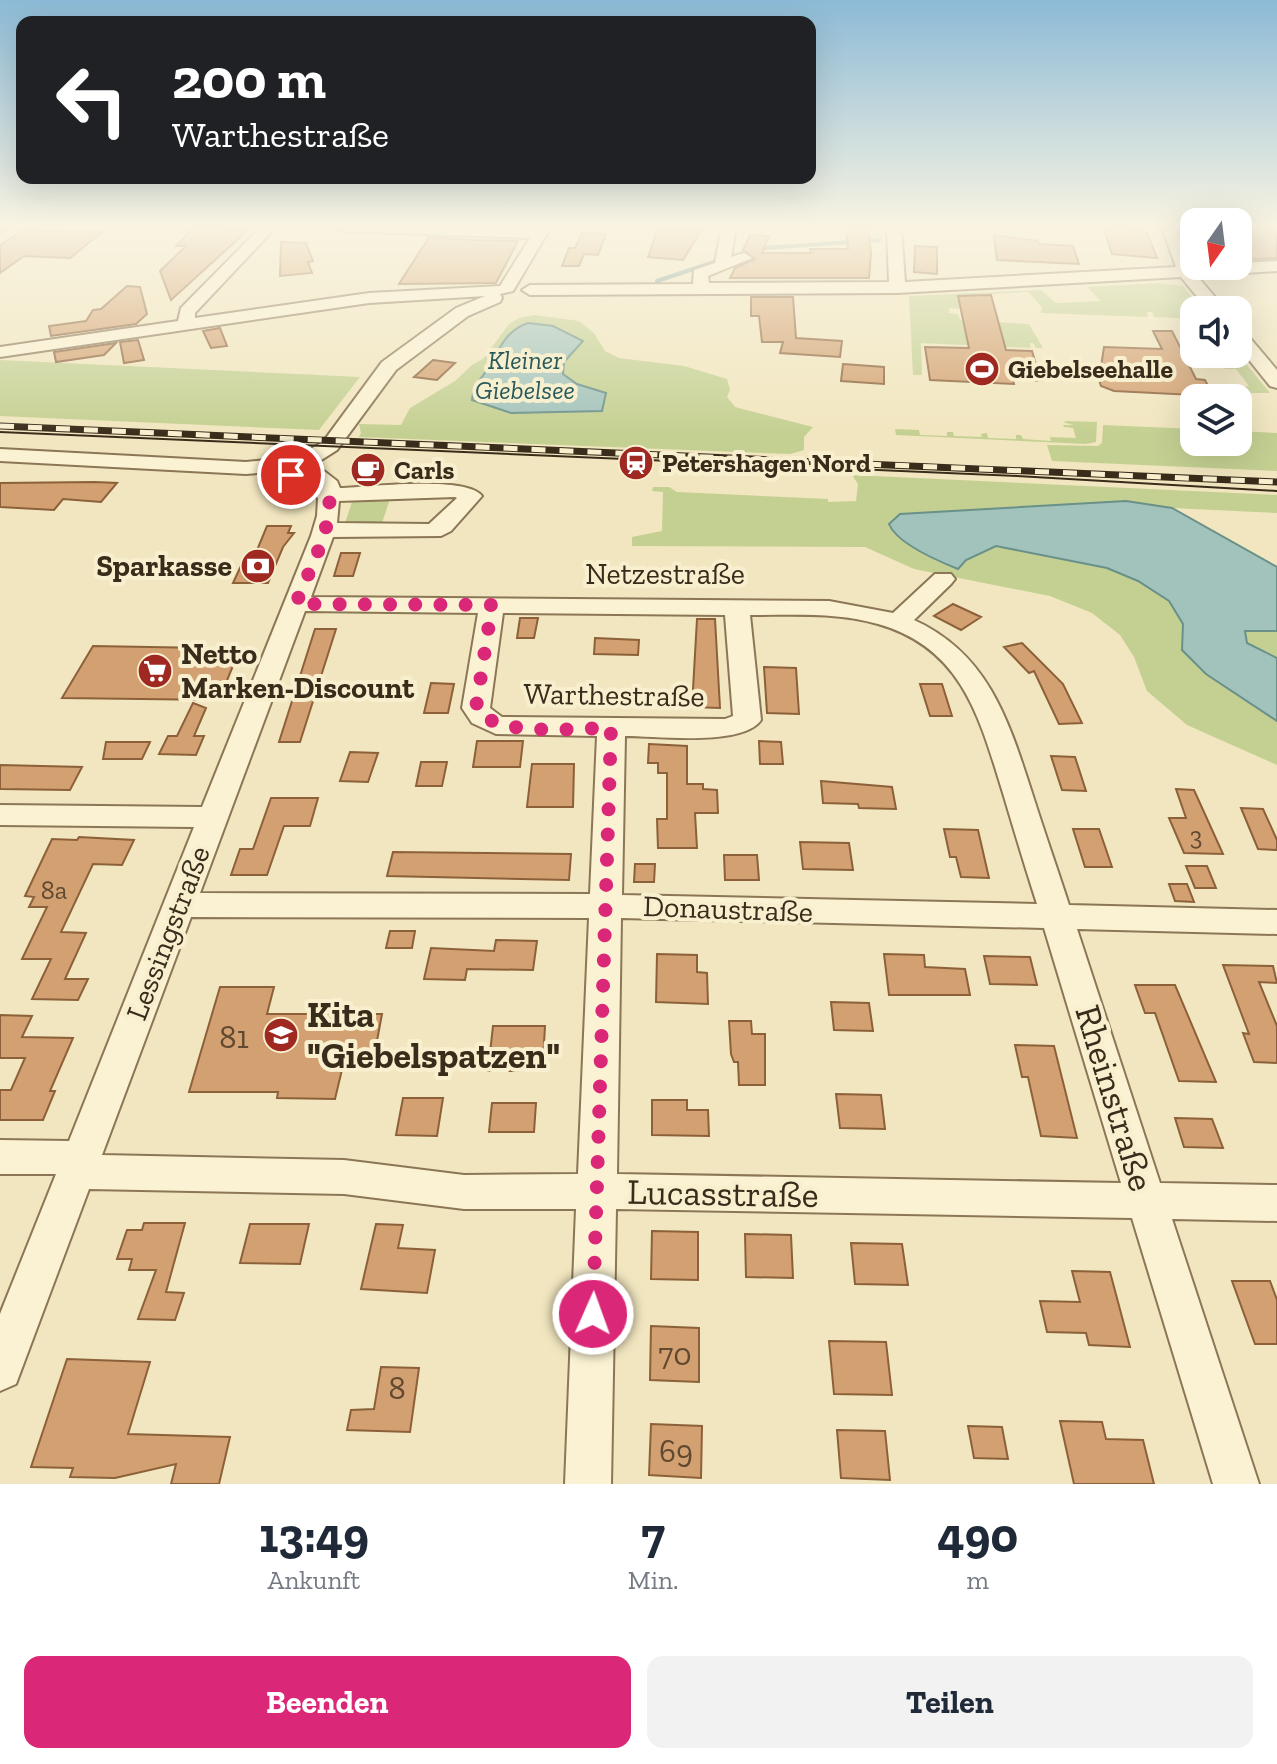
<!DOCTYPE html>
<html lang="de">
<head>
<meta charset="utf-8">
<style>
  body { margin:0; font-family:"Zilla Slab",serif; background:#f2f2f3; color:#1f2937; height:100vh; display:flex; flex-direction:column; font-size:30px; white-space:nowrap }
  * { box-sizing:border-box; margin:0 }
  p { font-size:26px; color:#747a83 }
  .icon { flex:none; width:44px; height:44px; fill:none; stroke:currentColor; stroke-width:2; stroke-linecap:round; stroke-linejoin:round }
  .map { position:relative; height:1484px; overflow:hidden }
  .details { display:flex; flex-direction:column; background:#fff; flex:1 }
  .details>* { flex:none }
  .banner { position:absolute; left:16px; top:16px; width:800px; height:168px; border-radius:16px; box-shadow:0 8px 32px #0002; background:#202124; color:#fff; overflow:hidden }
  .needle { width:52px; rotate:194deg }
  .buttons { position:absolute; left:1180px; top:208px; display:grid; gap:16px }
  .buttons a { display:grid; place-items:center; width:72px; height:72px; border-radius:16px; background:#fff; box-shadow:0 8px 32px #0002; font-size:40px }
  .pin { position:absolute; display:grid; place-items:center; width:68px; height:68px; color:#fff; margin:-34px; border:4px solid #fff; border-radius:50%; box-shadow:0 2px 8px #0007 }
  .me { position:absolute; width:88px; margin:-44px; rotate:2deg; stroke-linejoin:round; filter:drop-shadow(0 0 6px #0008) }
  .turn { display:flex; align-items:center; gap:28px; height:168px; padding:0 24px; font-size:36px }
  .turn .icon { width:104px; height:104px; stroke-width:2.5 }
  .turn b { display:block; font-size:56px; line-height:68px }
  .eta { display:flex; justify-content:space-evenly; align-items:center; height:136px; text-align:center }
  .eta b { font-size:48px; font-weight:800; line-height:56px }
  .button { display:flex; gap:16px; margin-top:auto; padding:16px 24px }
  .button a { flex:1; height:92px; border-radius:16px; background:#db2777; color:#fff; font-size:32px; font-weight:800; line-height:92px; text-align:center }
  .button a+a { background:#f2f2f3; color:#1f2937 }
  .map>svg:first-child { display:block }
  .green { fill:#c4d092; fill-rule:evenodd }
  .water { fill:#a2c3bc; stroke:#69918a; stroke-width:2 }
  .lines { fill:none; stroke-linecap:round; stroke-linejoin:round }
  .stream { stroke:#69918a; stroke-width:4 }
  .building { fill:#d3a171; stroke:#8c613a; stroke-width:2 }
  .minor-casing { stroke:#8b7656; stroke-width:4 }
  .minor { fill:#fbf2d3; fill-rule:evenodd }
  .tram { stroke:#3a2c1b; stroke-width:2 }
  .rail-casing { stroke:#3a2c1b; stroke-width:7 }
  .rail { stroke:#f8efcf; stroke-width:5; stroke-dasharray:14; stroke-linecap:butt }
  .route { stroke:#db2777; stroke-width:14; stroke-dasharray:0 25.2 }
  .labels { text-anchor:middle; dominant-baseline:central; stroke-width:8; stroke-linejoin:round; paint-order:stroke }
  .far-water-label { font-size:26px; font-style:italic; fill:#295a5b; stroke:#f8efcf }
  .far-poi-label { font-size:26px; font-weight:bold; fill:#3a2c1b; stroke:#f8efcf; text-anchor:start }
  .number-label { font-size:26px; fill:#604930 }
  .poi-label { font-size:30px; font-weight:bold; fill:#3a2c1b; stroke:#f8efcf; text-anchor:end }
  .street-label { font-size:30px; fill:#3a2c1b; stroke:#f8efcf }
  .near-number-label { font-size:32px; fill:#604930 }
  .near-poi-label { font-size:36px; font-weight:bold; fill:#3a2c1b; stroke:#f8efcf; text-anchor:start }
  .near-street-label { font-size:36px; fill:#3a2c1b; stroke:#f8efcf }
</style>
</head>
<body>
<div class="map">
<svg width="1277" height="1484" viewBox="0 0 1277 1484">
  <rect width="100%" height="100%" fill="#f1e6bf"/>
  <!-- green -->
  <path class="green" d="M1160 283 1183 286 1203 310H1194V319L1154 317 1152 312H1147L1148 317 1041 313 1042 307 1028 292 957 296 959 309 949 308V313L958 314 960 320 1029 324 1043 348H1036L1033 343H1030L1031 348 921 343 922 375H913L909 296 1041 290 1056 303 1101 301 1087 287Z
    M535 315 579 321 594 333 605 351 619 358 684 366 727 379 730 390 727 397 735 407 813 427 804 437V450L790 454 359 437 361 433 359 424 401 425 410 408 455 381 472 365 483 359 509 324 519 318ZM528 323 553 326 582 341 564 362 563 374 577 384 602 411H574L474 386C489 373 492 353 506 337 511 331 521 327 528 323Z
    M1225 354H1238L1270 393H1251L1240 388 1249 386 1236 369H1225L1223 365H1233Z
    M0 360 360 377 319 430 0 416Z
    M1067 421 1097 422 1096 442 1086 444 896 435 895 429 919 430 920 435 947 436V432H953L954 436 982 437 981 434 987 433 988 438 1016 439V435H1021L1023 439 1051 441 1050 437 1076 438 1073 428 1064 427 1063 425H1073L1063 422Z
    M1103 425 1194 429V442H1238V431L1277 433V471L1052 461 1047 445 1098 446 1102 443Z
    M852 475 1277 495V513L1172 508 1126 501 900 514 893 533 958 569 966 560 996 546 1107 568 1138 581 1169 601 1183 624V651L1206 674 1277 721V765L1187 725 1147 691 1134 657 1120 635 1092 613 1050 596 914 569 865 547 632 546V537L662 531 663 492 652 491 653 487H669L677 492 828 499V502L856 501 858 484Z
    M353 499H390L382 523H345Z
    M1261 629 1277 631V658L1246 643 1244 631Z"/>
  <!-- water -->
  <path class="water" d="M528 323 553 326 583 341 564 362 563 374 577 384 606 393 602 411 511 413 472 400 474 386C495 368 497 333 528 323Z
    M1126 501 1172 508 1277 567V631H1245L1247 643 1277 658V721L1206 674 1182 650 1183 624 1169 601 1138 581 1107 568 996 546 966 560 958 569C938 561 897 544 889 524L900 514Z"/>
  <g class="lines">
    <!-- stream -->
    <path class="stream" d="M731 257 764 248 880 240
      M657 281 717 261"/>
  </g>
  <!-- building -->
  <path class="building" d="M194 227 248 230 171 300 160 271 186 246H176Z
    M846 227H868L871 253 869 278H730L735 268 755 259 743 250 750 235 769 236 762 253H811L810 249H848Z
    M1103 227 1146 230 1157 258 1112 254Z
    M658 229 701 231 683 260 648 257Z
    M1238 229H1271L1277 235V258L1238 260Z
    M24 230 71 232H102L70 258 24 256 0 273V245Z
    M582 233 606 234 598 255 584 254 579 266H562L569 248H575Z
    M994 235 1038 241 1039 244 1073 246 1079 264 997 260Z
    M429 237 474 240 518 241 496 283 399 284Z
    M281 242 306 243 313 261 308 262 312 273 280 276Z
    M915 246 937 247V274L914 272Z
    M127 286 140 287 147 314 136 324 51 336 49 326 86 321 93 310 101 309Z
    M991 295 1006 350 1032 351 1041 381 1013 380 1014 384 930 380 925 347 969 348 958 296Z
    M751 297H793L796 338 842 341 840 357 780 353 783 342H762L759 316H751Z
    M220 328 227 346 211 348 203 331Z
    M1153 331H1172L1196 379 1205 380 1213 396 1114 391 1101 386 1099 380 1104 347 1162 349Z
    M138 340 144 360 124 363 120 342Z
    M116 343 104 355 56 362 54 352Z
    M433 360 455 363 437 380 414 377Z
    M843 364 884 367V384L841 381Z
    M95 482 117 483 101 502 63 499 54 510 0 507V483Z
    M267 526H291L288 533H294L283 547 268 583H233L246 555H255Z
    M341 553H360L353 576H334Z
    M953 604 981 617 961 630 934 616Z
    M520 618H538L534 638H517Z
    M697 619H715L720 708 692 707Z
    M315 629H336L300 742H279Z
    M595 638 639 640 638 655 594 654Z
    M1022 643 1063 684 1082 723 1059 724 1034 671 1029 673 1004 647Z
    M93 646 205 648 202 656H237L219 700 62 698Z
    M764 667 796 668 799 714 767 713Z
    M431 683 454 684 448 713H424Z
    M920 684H942L952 716H930Z
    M193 703 206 708 194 736H204L196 755 159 754 168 736H177Z
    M477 741H523L520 767H473Z
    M759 741 781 742 783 764H760Z
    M106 742H150L142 759H103Z
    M649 744 687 746V784H703V789L717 790 718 813H695L697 848H658L657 819H667V773H658V763H648Z
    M350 752 378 753 368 782 340 781Z
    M1051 756 1075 757 1086 791 1062 790Z
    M421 762H447L442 786H416Z
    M532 764H574L573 807H527Z
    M0 765 82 767 70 790 0 789Z
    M821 781 892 787 896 809 859 808 858 804 823 803Z
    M1176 789 1194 790 1223 854 1184 853 1169 818H1186Z
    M271 798H318L310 826H284L267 875H231L240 849H253Z
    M1241 808 1263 809 1277 840V850L1258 849Z
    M944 829 978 830 989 878 961 877 956 857H950Z
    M1073 829H1099L1112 867H1085Z
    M79 837 134 840 122 865 93 864 61 932 86 933 65 979H88L78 1000 32 999 51 959H22L47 907H29L34 897 25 896 52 839 77 840Z
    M800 842 849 843 853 870 803 869Z
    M393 852 571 854 569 880 387 876Z
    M724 855H757L759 880H725Z
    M635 864H655L654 882H634Z
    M1186 866H1207L1216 888H1195Z
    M1169 884H1187L1194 902 1175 901Z
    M390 931H415L412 948H386Z
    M496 940 537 941 533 970 467 969 465 980 424 979 431 948 494 951Z
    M657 954 697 955V972L707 973 708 1004 656 1002Z
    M884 954 924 955 925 967 965 969 970 995H889Z
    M984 956 1030 957 1037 985 990 984Z
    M1223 965 1273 966 1277 983 1259 982 1277 1026V1063L1254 1062 1243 1033 1249 1034Z
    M1135 985H1175L1216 1082 1179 1081 1155 1013H1145Z
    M220 987H274L267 1014H382L374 1057H345L335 1099 277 1098 278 1092H189Z
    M831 1002 869 1003 873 1031 834 1030Z
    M0 1015 32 1016 22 1037 73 1038 50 1091H55L43 1120H0V1090H11L25 1058H0Z
    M729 1021H751L752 1034H765V1085H739L738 1062H734L731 1054Z
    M493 1026H545L543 1061 519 1060 518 1071H488Z
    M1015 1045 1054 1046 1077 1138 1041 1136 1028 1077H1022Z
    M836 1094 881 1095 885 1129 840 1128Z
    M403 1098H443L437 1136 396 1135Z
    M652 1100H687V1110H708L709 1136 652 1135Z
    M492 1103H536L534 1132H489Z
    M1175 1118 1212 1119 1223 1148 1184 1147Z
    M144 1223H185L166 1292 184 1293 175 1320 138 1319 156 1270H129L132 1259H117L127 1230H142Z
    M250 1224H309L300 1264 240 1263Z
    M376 1224 403 1225 398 1248 435 1250 427 1293 361 1289Z
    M652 1231 698 1232V1280L651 1279Z
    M745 1234 791 1235 793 1278 746 1277Z
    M851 1243 902 1244 908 1285 855 1284Z
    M1072 1271 1110 1272 1130 1347 1089 1345 1086 1333 1047 1332 1040 1301 1080 1302Z
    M1232 1281H1270L1277 1300V1344H1255Z
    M651 1326 699 1328V1382L650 1380Z
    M829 1341 886 1342 892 1395 834 1394Z
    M67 1359 150 1362 128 1434 230 1437 219 1484H171L176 1464 115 1478 70 1477 73 1468 31 1467Z
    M381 1367 419 1368 410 1432 347 1430 351 1410 374 1409Z
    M1060 1421 1102 1422 1106 1439 1143 1440 1154 1484H1074Z
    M651 1424 702 1426 701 1478 649 1475Z
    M968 1426 1002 1427 1008 1459 974 1458Z
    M837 1430 885 1431 890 1480 841 1478Z"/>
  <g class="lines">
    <defs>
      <path id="minor" d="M0 227H8L0 232Z
        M261 227H276L195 313V318L369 293 500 286 530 238 343 231 336 227H551L513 291 500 294 502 298 500 302 468 316 396 370 337 450 315 464 337 481 340 488C368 487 466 475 482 496L451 531 441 536 333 537 311 597 829 601 893 613 935 574H951L955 579 951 584 914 620C989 654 1009 722 1032 793 1044 831 1057 868 1069 905L1277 910V934L1077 929 1160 1183 1277 1185V1221L1172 1219 1259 1484H1213L1132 1218 616 1209 611 1484H565L576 1209H464L344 1194 89 1189 16 1384 0 1391V1314L56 1174H0V1140L69 1141 194 827 0 825V805L202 807 311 536 317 516 318 498 301 487 310 481 296 470 246 474 0 461V449L246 462 296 457 323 442 382 362 456 308 485 296 369 303 0 357V347L178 321 181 308ZM455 497 457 498 429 524 337 523 339 501ZM305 611 478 613 462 708 472 723 496 734 597 736 590 894 200 893ZM503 613 725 615 733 716 725 719 502 717 490 708ZM750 615C793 615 837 612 878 624 963 648 980 719 1003 793 1014 830 1025 867 1037 904L622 895 625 736C655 736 743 747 761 720ZM191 917 589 918 578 1174 464 1175 344 1160 102 1155ZM621 918 1044 928 1121 1183 617 1174Z
        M722 227H736L731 257 744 253 752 258 708 276 709 283 889 282 887 227H901L905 282 1176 267 1162 227H1176L1192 266 1277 261V271L1197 276 1226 310H1208L1181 277 897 293 530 295 522 290 530 285 693 284 694 270 715 263Z
        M1238 330 1244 331 1277 370V388L1270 386 1238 346Z"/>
    </defs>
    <!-- minor casing -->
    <use href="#minor" class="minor-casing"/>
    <!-- minor -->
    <use href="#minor" class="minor"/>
    <!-- tram -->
    <path class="tram" d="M0 432 1017 476 1277 491"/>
    <defs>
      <path id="rail" d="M0 426 1277 482"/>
    </defs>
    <!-- rail casing -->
    <use href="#rail" class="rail-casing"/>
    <!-- rail -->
    <use href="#rail" class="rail"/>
  </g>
  <!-- sky -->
  <linearGradient id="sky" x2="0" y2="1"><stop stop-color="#8cbad6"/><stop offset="0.52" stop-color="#f9f4e2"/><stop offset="1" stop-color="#f9f4e2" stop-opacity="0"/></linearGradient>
  <rect width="1277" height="435" fill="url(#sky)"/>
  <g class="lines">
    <!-- route -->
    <path class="route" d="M291 475 329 495C333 530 308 571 296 604L492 605 476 708C494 738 578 728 611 728L593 1314"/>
  </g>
  <!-- icons -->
  <defs>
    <symbol id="stadium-disc" viewBox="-11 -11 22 22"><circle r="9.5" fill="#9f2921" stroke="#f8efcf"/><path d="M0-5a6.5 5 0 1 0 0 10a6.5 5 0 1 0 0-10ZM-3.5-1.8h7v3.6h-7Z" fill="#fff"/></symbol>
    <symbol id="station-disc" viewBox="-11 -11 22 22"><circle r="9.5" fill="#9f2921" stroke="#f8efcf"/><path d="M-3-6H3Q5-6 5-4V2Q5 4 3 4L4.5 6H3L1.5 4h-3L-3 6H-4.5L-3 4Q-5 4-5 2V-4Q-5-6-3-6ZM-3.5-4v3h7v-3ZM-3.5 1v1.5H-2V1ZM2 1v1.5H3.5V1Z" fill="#fff"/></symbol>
    <symbol id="cafe-disc" viewBox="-11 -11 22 22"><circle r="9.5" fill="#9f2921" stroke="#f8efcf"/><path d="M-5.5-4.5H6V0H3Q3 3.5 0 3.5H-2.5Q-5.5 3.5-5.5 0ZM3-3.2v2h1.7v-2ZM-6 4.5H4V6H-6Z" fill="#fff"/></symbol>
    <symbol id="bank-disc" viewBox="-11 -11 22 22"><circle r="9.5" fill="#9f2921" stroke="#f8efcf"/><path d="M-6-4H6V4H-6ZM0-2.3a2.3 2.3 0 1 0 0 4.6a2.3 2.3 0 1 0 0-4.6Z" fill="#fff"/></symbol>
    <symbol id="supermarket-disc" viewBox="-11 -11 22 22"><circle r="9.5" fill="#9f2921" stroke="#f8efcf"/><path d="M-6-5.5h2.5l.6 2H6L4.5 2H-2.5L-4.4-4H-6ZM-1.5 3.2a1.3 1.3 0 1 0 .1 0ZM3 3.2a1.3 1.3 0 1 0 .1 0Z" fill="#fff"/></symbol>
    <symbol id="school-disc" viewBox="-11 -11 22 22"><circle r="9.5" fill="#9f2921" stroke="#f8efcf"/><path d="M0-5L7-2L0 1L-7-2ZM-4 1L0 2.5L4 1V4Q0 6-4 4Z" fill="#fff"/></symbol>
  </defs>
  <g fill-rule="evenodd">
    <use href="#stadium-disc" x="962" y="349" width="40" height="40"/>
    <use href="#station-disc" x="616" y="443" width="40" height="40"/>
    <use href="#cafe-disc" x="348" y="450" width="40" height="40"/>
    <use href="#bank-disc" x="238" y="546" width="40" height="40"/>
    <use href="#supermarket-disc" x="135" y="651" width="40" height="40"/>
    <use href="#school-disc" x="261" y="1015" width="40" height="40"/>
  </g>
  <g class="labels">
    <!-- far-water labels -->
    <g class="far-water-label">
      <text x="525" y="360">Kleiner<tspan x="525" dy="30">Giebelsee</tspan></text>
    </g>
    <!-- far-poi labels -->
    <g class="far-poi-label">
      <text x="1008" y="369">Giebelseehalle</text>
      <text x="662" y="463">Petershagen Nord</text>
      <text x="394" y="470">Carls</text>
    </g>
    <!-- number labels -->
    <g class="number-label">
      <text x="1196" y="836">3</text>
      <text x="54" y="890">8a</text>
    </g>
    <!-- poi labels -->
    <g class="poi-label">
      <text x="232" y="566">Sparkasse</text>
      <text x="181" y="654" text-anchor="start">Netto<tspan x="181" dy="34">Marken-Discount</tspan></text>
    </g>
    <!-- street labels -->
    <g class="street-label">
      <text x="665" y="574">Netzestraße</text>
      <text transform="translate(614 695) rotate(1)">Warthestraße</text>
      <text transform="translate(728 909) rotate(2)">Donaustraße</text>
      <text transform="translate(168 933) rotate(-69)">Lessingstraße</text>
    </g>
    <!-- near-number labels -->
    <g class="near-number-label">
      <text x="234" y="1037">81</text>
      <text x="675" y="1354">70</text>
      <text x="397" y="1388">8</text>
      <text x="676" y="1451">69</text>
    </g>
    <!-- near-poi labels -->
    <g class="near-poi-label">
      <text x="307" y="1014">Kita<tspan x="307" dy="41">"Giebelspatzen"</tspan></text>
    </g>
    <!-- near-street labels -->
    <g class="near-street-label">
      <text transform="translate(1115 1098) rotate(73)">Rheinstraße</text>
      <text transform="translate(723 1193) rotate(1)">Lucasstraße</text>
    </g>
  </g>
</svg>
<div class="buttons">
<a><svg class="needle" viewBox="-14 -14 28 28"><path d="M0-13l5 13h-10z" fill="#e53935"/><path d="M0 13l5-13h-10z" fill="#747a83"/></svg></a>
<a><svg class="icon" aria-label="sound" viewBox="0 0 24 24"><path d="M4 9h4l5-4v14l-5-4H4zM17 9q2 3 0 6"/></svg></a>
<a><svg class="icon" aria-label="layers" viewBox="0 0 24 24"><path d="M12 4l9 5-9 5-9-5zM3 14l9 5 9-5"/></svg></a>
</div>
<div class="pin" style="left:291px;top:475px;background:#d93025"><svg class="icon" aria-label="arrive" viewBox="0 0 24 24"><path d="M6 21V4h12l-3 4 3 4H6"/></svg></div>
<svg class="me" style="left:593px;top:1314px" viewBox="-20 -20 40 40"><circle r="17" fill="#db2777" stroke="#fff" stroke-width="3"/><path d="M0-11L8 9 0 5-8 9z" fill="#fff"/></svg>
<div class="banner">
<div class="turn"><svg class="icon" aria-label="left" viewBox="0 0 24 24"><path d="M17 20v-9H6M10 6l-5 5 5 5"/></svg><div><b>200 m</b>Warthestraße</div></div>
</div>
</div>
<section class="details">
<div class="eta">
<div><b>13:49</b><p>Ankunft</p></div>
<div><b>7</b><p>Min.</p></div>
<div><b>490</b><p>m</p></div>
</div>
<div class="button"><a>Beenden</a><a>Teilen</a></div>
</section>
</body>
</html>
